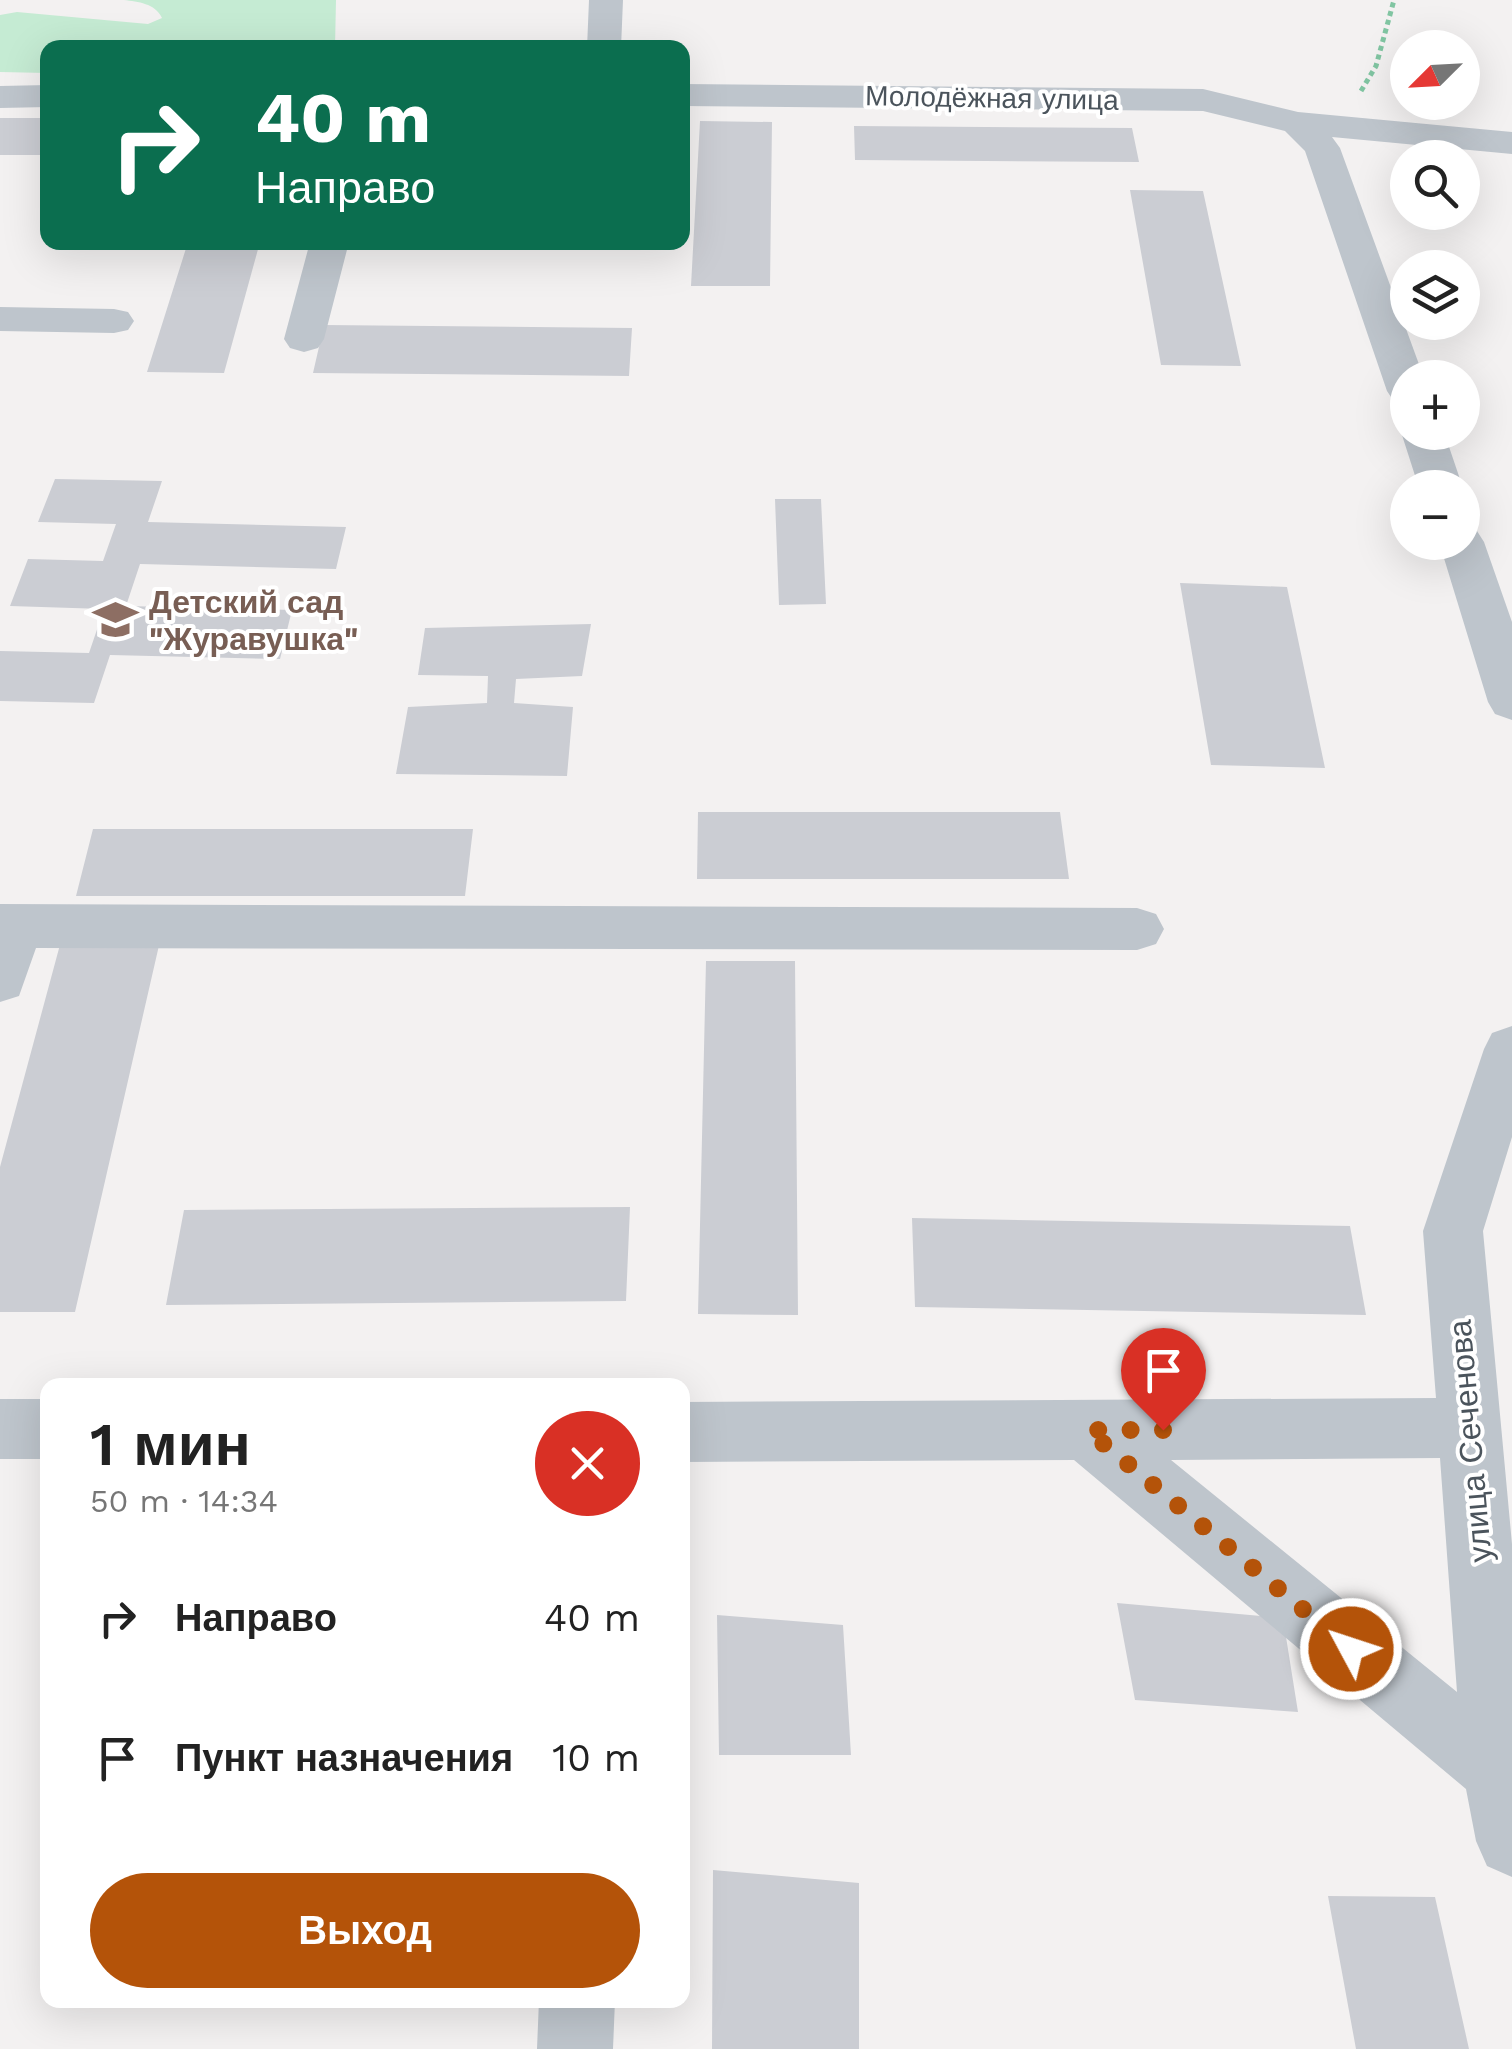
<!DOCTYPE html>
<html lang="ru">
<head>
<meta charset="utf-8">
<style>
  body { margin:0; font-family:"Work Sans",sans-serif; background:#f2f2f2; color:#222; height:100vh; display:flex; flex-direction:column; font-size:38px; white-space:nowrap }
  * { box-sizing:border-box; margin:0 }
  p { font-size:32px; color:#767676 }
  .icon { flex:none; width:55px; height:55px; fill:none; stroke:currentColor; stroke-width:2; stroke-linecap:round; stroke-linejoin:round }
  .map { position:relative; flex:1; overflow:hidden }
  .details { position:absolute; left:40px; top:1378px; width:650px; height:630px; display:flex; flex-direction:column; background:#fff; border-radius:20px; box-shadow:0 10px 40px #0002 }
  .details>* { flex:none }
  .banner { position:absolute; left:40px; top:40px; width:650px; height:210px; border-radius:20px; box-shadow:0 10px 40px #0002; background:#0b6e4f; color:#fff; overflow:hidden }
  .needle { width:65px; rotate:246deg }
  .buttons { position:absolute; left:1390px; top:30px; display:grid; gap:20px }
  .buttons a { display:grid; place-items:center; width:90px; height:90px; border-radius:50%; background:#fff; box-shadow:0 10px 40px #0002; font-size:50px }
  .pin { position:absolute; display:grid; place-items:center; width:85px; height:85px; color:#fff; margin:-102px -42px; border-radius:50% 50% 50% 0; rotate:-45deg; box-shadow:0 0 10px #0007 }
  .pin .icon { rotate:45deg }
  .me { position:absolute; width:110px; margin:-55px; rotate:310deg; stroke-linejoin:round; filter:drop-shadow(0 0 8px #0008) }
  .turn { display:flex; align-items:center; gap:35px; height:210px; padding:0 50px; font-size:45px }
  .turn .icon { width:130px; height:130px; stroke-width:2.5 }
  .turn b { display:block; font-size:70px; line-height:85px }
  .round { display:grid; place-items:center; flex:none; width:105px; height:105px; border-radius:52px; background:#f2f2f2 }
  .headline { display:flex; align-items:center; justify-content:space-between; height:170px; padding:0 50px }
  h1 { font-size:60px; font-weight:600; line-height:75px }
  .primary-button { display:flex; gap:20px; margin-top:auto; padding:20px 50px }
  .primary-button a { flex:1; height:115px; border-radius:60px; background:#b45309; color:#fff; font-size:40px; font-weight:600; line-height:115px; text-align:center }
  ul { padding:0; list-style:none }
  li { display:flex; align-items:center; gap:30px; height:140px; padding:0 50px }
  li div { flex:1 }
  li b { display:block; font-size:38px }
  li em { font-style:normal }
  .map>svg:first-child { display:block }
  .green { fill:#c5ebd3 }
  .building { fill:#cbcdd3 }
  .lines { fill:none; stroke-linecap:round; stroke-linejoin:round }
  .path { stroke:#81c5a2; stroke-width:5; stroke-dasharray:5 4; stroke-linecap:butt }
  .minor { fill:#bec5cc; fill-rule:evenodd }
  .route { stroke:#b45309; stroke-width:18; stroke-dasharray:0 32.4 }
  .labels { text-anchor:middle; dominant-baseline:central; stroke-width:8; stroke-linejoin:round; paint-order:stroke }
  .far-street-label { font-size:28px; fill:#4b545c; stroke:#fff }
  .education-label { font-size:32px; font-weight:bold; fill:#785e54; stroke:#fff; text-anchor:start }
  .street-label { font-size:32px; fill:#4b545c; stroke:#fff }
</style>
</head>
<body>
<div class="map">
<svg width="1512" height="2049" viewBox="0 0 1512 2049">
  <rect width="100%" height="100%" fill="#f3f1f1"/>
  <!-- green -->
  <path class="green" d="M124 0H336L335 47 48 48 47 73 0 72V15L17 12 148 24 162 18C155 3 138 2 124 0Z"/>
  <!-- building -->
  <path class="building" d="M0 118H48V155H0Z
    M700 121 772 122 770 286H691Z
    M854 126 1132 128 1139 162 855 160Z
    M1130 190 1203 191 1241 366 1161 365Z
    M188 242H260L224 373 147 372Z
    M324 325 632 328 629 376 313 373Z
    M55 479 162 481 148 522 346 527 336 569 140 564 126 606 292 610 280 659 110 655 94 703 0 701V651L89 653 104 609 10 606 28 559 103 561 116 524 38 522Z
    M775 499H821L826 604 779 605Z
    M1180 583 1287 587 1325 768 1211 765Z
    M591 624 582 676 516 679 514 703 573 707 567 776 396 774 408 707 487 703 488 676 418 675 425 628Z
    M698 812H1060L1069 879H697Z
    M93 829H473L465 896H76Z
    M61 941H160L75 1312H0V1167Z
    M706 961H795L798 1315 698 1314Z
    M630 1207 626 1301 166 1305 184 1210Z
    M912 1218 1350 1226 1366 1315 915 1307Z
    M1117 1603 1283 1618 1298 1712 1135 1700Z
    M717 1615 843 1625 851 1755H719Z
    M713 1870 859 1883V2049H712Z
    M1328 1896 1435 1897 1469 2049H1356Z"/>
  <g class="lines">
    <!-- path -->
    <path class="path" d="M1361 91 1376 66 1394 0"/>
    <!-- minor -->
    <path class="minor" d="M589 0H623L621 48H587Z
      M682 84 1203 89 1298 112 1512 132V154L1332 137 1340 148 1424 378H1408V404L1393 400 1387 391 1305 151 1285 131 1203 111 682 106Z
      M48 85V107L0 108V86Z
      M310 242H349L324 339 318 348 304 352 290 348 284 339Z
      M0 307 114 309 128 312 134 321 128 330 114 333 0 331Z
      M1407 422 1408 432H1444L1463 488 1462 489 1419 488 1401 432Z
      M1462 527 1477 531 1484 542 1512 622V720L1495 714 1488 702 1439 542H1462Z
      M0 904 1137 908 1156 914 1164 929 1156 944 1137 950 36 948 19 996 0 1002Z
      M1512 1026V1137L1483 1231 1512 1544V1877L1487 1866 1476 1841 1466 1789 1074 1460 682 1462V1402L1436 1398 1423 1231 1484 1049 1492 1033ZM1440 1458 1457 1692 1171 1460Z
      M0 1399H48V1459H0Z
      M539 2000H615L613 2049H537Z"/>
  </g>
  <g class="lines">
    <!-- route -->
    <path class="route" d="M1163 1430H1087L1351 1649"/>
  </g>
  <!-- icons -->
  <defs>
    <symbol id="school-bare" viewBox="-9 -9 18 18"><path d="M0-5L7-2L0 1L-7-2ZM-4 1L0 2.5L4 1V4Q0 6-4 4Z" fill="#8d6e63" stroke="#fff" stroke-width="2.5" paint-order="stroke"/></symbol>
  </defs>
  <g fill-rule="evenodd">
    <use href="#school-bare" x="84" y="588" width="63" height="63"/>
  </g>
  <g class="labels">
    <!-- far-street labels -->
    <g class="far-street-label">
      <text transform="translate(992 98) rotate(1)">Молодёжная улица</text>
    </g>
    <!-- education labels -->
    <g class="education-label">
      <text x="149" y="602">Детский сад<tspan x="149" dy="37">"Журавушка"</tspan></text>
    </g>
    <!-- street labels -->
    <g class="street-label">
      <text transform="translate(1470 1441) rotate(-95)">улица Сеченова</text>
    </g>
  </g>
</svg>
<div class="buttons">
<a><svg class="needle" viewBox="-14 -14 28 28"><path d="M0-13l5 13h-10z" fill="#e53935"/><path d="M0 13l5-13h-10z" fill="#767676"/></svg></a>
<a><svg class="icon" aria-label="search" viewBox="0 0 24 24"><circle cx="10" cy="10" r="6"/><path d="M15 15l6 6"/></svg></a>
<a><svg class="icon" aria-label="layers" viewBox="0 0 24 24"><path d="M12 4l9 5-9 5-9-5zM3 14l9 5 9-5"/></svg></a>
<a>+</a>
<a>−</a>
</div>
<div class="pin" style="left:1163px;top:1430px;background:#d93025"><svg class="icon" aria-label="arrive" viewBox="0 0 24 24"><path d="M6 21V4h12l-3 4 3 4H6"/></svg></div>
<svg class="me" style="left:1351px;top:1649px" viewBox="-20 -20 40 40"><circle r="17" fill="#b45309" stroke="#fff" stroke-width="3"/><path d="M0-11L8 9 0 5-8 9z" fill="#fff"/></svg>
<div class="banner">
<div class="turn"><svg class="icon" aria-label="right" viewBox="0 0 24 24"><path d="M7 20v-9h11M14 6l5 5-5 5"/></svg><div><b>40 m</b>Направо</div></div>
</div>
<section class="details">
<div class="headline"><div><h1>1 мин</h1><p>50 m · 14:34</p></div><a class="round" style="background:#d93025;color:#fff"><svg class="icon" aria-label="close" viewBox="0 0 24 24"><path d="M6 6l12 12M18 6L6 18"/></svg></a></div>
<ul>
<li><svg class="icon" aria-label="right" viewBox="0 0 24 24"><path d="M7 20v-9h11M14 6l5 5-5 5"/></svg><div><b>Направо</b></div><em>40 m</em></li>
<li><svg class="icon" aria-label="arrive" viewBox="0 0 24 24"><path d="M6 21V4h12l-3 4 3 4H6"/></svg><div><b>Пункт назначения</b></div><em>10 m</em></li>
</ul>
<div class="primary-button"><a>Выход</a></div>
</section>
</div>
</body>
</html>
